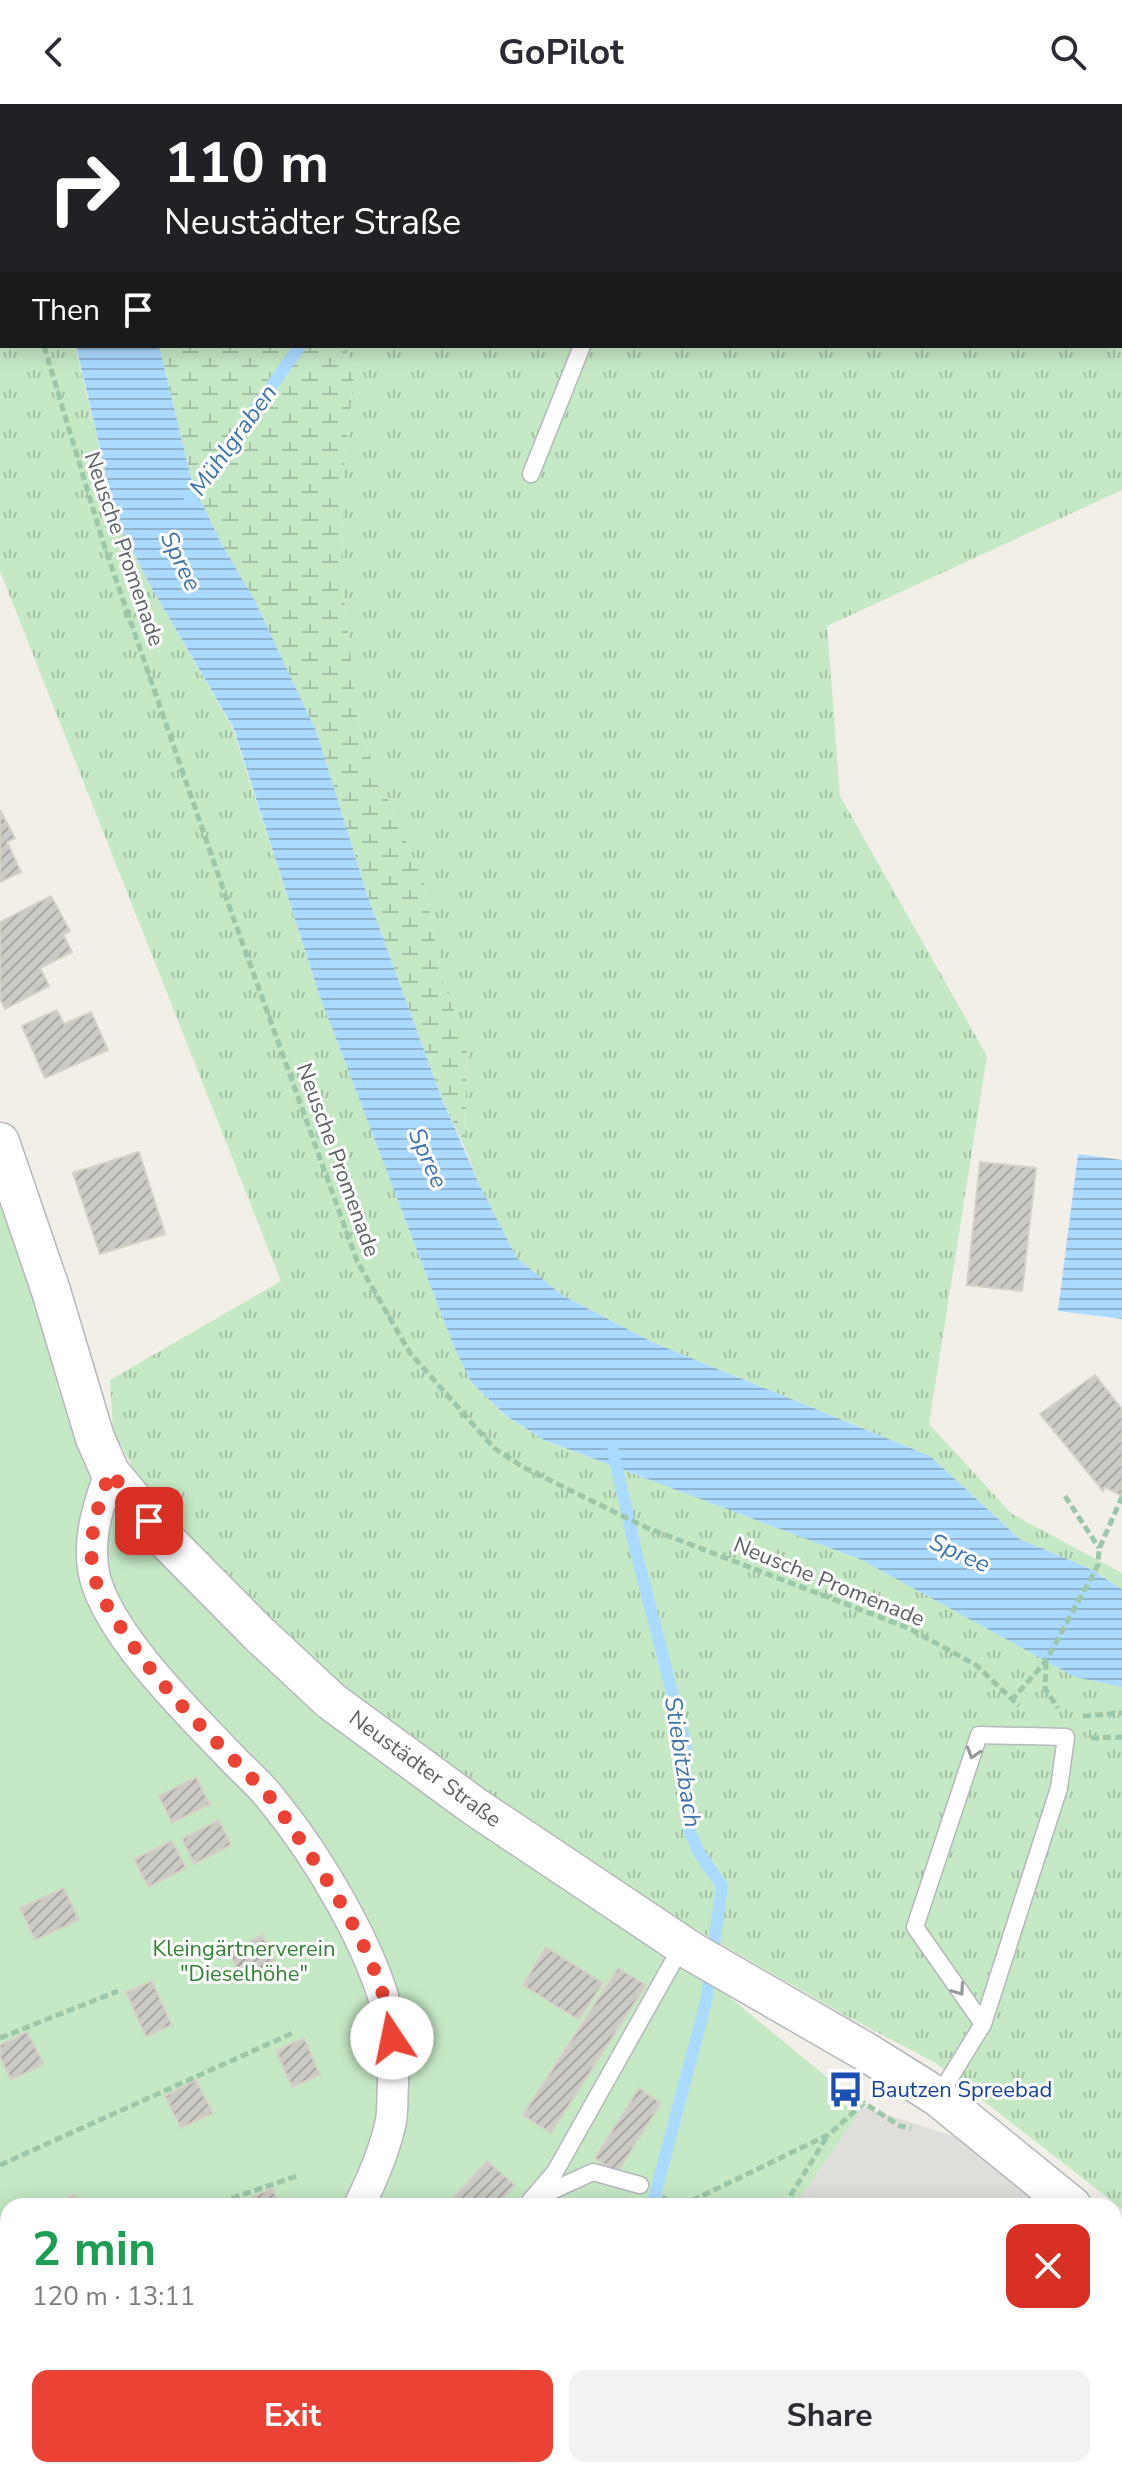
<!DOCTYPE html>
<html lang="en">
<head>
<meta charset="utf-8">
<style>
  body { margin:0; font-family:"Nunito Sans",sans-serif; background:#f2f2f3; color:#2b2b33; height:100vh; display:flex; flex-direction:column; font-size:30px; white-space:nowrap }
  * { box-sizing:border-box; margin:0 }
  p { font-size:26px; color:#7c7c81 }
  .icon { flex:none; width:44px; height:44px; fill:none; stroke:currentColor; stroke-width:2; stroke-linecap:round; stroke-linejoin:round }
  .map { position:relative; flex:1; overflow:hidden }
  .details { position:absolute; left:0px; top:2094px; width:1122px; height:280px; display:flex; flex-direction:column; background:#fff; border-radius:24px 24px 0 0; box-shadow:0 4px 20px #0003 }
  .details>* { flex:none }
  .top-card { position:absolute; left:0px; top:0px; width:1122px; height:244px; box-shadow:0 4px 20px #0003; background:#202124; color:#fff; overflow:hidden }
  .pin { position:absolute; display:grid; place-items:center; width:68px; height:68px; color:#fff; margin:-34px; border-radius:16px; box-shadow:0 4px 12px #0006 }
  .me { position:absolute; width:88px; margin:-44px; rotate:349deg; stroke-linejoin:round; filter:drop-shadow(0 0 6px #0008) }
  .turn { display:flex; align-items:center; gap:28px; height:168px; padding:0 32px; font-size:36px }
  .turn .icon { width:104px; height:104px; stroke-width:2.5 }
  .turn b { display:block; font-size:56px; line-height:68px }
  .then { display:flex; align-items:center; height:76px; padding:0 32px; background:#0003; gap:16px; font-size:30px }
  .round { display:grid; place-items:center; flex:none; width:84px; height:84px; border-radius:16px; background:#f2f2f3 }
  .head { display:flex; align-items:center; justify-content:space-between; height:136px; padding:0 32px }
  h1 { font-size:48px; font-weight:700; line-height:60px; color:#1e9e55 }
  .primary-button { display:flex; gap:16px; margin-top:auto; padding:16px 32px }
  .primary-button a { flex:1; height:92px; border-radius:16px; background:#ea4335; color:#fff; font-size:32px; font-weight:700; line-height:92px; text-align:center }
  .primary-button a+a { background:#f2f2f3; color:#2b2b33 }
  header { display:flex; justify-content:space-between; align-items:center; height:104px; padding:0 32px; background:#fff; font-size:36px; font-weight:700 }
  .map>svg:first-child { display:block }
  .industrial { fill:#e0deda }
  .grass { fill:url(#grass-tufts) }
  .wetland { fill:url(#wetland-marsh) }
  .green { fill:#c5e8c5 }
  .water { fill:url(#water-rules) }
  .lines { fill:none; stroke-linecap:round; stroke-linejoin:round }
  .stream { stroke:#aadaff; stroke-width:12 }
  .building { fill:url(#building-hatch); stroke:#d6d1c6; stroke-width:2 }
  .service-casing { stroke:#b5b8bc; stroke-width:19 }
  .minor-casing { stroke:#b5b8bc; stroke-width:33 }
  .tertiary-casing { stroke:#b5b8bc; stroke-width:41 }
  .path { stroke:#9cc7a9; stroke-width:5; stroke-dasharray:8 4; stroke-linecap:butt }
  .service { stroke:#fff; stroke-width:16 }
  .minor { stroke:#fff; stroke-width:30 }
  .tertiary { stroke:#fff; stroke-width:38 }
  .oneway { stroke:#979a9d }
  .route { stroke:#ea4335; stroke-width:14; stroke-dasharray:0 25.2 }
  .labels { text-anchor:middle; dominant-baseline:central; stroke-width:6; stroke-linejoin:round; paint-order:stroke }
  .street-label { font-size:22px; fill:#5f6368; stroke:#fff }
  .park-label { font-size:22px; fill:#348238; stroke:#fff }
  .transit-label { font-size:22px; fill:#164399; stroke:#fff; text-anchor:start }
  .water-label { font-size:24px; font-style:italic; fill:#4174aa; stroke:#fff }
</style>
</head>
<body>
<header><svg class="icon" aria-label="back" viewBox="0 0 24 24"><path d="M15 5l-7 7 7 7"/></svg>GoPilot<svg class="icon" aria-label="search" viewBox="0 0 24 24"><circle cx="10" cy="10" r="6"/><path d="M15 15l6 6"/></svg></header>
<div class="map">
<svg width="1122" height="2374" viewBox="0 0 1122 2374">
  <defs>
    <pattern id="grass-tufts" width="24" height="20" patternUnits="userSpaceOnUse" patternTransform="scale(2)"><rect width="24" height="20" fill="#c5e8c5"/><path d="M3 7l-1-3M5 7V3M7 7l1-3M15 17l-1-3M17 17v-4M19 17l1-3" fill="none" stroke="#a3c0a4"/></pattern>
    <pattern id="wetland-marsh" width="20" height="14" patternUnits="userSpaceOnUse" patternTransform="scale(2)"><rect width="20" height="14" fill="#c5e8c5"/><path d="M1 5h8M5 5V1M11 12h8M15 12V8" fill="none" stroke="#a3c0a4"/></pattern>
    <pattern id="water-rules" width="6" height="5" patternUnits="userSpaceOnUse" patternTransform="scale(2)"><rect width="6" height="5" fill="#aadaff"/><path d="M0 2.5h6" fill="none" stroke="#8eb4d2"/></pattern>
    <pattern id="building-hatch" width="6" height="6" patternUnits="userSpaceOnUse" patternTransform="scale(2)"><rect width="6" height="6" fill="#cccac5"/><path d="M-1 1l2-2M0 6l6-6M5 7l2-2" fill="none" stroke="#a9a8a4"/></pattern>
  </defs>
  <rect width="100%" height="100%" fill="#f1efe8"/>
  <!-- industrial -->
  <path class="industrial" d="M863 2003 962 2035 1045 2102H795Z
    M1114 2158 1122 2165V2374H705L704 2366H1114Z"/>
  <!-- grass -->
  <path class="grass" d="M0 0 20 2H2V242H75L116 413 151 483 232 623 319 890 452 1238 471 1278 505 1312 544 1336 863 1456 1075 1572 1122 1583V2105L934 1958 848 1913 669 1810 470 1680 337 1583 265 1519 142 1381 113 1326 110 1276 281 1177 0 467Z
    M109 0H1122V386L827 522 840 692 987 952 929 1320 1012 1410 1122 1469V1485L1090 1465 1020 1435 930 1352 652 1238 562 1191 517 1154 480 1082 465 1044 467 939 444 881 424 779 359 626 341 469 342 381 355 262 341 242H1120V2Z"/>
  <!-- wetland -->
  <path class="wetland" d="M159 242H341L355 262 342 381 341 469 359 626 424 779 444 881 467 939 465 1044 440 990 366 787 317 629 255 497 220 437 192 378Z"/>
  <!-- green -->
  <path class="green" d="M0 1101 43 1218 58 1284 81 1346 123 1417 152 1450 243 1542 321 1613 470 1722 647 1841 727 1891 863 2003 795 2102H8V2366H704L705 2374H0Z"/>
  <!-- water -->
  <path class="water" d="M76 242H159L192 378 220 437 255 497 317 629 366 787 440 990 480 1082 517 1154 562 1191 652 1238 930 1352 1020 1435 1090 1465 1122 1485V1583L1075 1573 862 1456 544 1336 506 1312 471 1278 452 1238 319 890 233 623 151 483 116 413Z
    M1078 1050 1122 1056V1215L1058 1207Z"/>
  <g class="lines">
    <!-- stream -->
    <path class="stream" d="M536 2 537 0
      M189 398 300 242
      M613 1347 637 1452 685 1638 688 1723 699 1749 722 1782 706 1898 652 2102
      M633 2366 635 2374"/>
  </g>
  <!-- building -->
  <path class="building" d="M0 706 15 734 7 738 21 768 0 778Z
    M51 792 70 827 63 830 72 848 40 864 49 882 5 905 0 895V818Z
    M57 906 64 920 91 908 108 946 45 974 22 922Z
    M139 1048 165 1130 100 1150 73 1069Z
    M980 1058 1036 1064 1022 1187 967 1181Z
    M1095 1271 1122 1305V1392L1105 1383 1103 1387 1040 1310Z
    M196 1673 210 1700 172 1719 159 1692Z
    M219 1716 231 1741 194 1760 182 1735Z
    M172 1737 186 1764 148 1783 134 1755Z
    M64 1784 79 1816 35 1836 20 1804Z
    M262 1831 278 1863 244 1879 229 1848Z
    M546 1843 603 1879 579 1916 523 1881Z
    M618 1864 646 1881 551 2029 523 2011Z
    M152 1877 172 1921 146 1933 126 1888Z
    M27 1928 44 1960 11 1976 0 1953V1941Z
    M304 1934 320 1971 292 1983 276 1947Z
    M196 1976 213 2009 181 2024 165 1992Z
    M639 1984 661 1999 617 2069 595 2054Z
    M487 2057 515 2081 497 2102H446Z
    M272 2084 280 2102H243L241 2098Z
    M75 2090 81 2102H51Z
    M1114 2271 1122 2277V2314L1114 2308Z
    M1114 2320 1122 2326V2359L1119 2363 1114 2359Z
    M748 2366H803L814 2374H759Z
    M909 2366H1009L1020 2374H920Z"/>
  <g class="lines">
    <defs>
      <path id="service" d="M678 2 679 0
        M531 370 582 242
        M938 1993 983 1920 1059 1684 1066 1633 979 1631 915 1823 983 1920
        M536 2094 593 2068 640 2081
        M530 2097 555 2068 682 1842
        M855 2366 867 2374
        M1086 2366 1098 2374"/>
      <path id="minor" d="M110 1368C98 1403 86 1437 95 1474 111 1533 188 1608 230 1652 244 1667 260 1680 272 1696 318 1752 373 1844 389 1914 395 1935 393 1958 393 1980 392 1992 393 2005 391 2017 385 2045 372 2076 359 2102
        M0 2134 8 2149
        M130 2366 135 2374
        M256 2374 285 2366"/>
      <path id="tertiary" d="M0 1038 51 1187 95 1334 110 1368 166 1436 259 1530 331 1597 474 1702 691 1847 866 1948 938 1993 1072 2102
        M1114 2137 1122 2144"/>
    </defs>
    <!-- service casing -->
    <use href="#service" class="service-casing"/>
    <!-- minor casing -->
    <use href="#minor" class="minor-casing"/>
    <!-- tertiary casing -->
    <use href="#tertiary" class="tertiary-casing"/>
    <!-- path -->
    <path class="path" d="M0 77 2 85
      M44 242 103 438 227 796 357 1157 410 1249 494 1344 523 1363 645 1423 908 1524 976 1561 1019 1602
      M1065 1392 1099 1444
      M1046 1558 1045 1585 1058 1604
      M1011 1597 1046 1557 1098 1461 1099 1445 1122 1393
      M1083 1612 1122 1609
      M1091 1634 1122 1633
      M0 1934 118 1887
      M0 2061 295 1928
      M662 2093 678 2102
      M209 2102 297 2072
      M681 2102 828 2031 864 1999 900 2022 911 2024
      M784 2102 828 2031
      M677 2366 681 2374"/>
    <!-- service -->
    <use href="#service" class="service"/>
    <!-- minor -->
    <use href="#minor" class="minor"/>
    <!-- tertiary -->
    <use href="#tertiary" class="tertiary"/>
  </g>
  <!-- one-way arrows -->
  <defs><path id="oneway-chevron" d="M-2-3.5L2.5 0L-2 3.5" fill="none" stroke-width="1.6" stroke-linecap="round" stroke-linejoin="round" transform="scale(2)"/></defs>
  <g class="oneway">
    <use href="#oneway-chevron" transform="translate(973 1649) rotate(108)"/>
    <use href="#oneway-chevron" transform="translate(959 1886) rotate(55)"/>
  </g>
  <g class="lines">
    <!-- route -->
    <path class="route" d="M149 1417 110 1368C98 1403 85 1438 95 1475 101 1494 113 1512 124 1528 164 1590 219 1639 269 1692 281 1706 290 1722 301 1737 339 1793 385 1865 392 1934"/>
  </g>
  <!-- icons -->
  <defs>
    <symbol id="bus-bare" viewBox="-9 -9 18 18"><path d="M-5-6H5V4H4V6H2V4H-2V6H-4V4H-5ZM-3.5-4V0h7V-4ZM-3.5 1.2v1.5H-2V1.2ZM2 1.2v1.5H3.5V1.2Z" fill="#1a4fb4" stroke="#fff" stroke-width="2.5" paint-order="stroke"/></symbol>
  </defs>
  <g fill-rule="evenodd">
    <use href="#bus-bare" x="820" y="1960" width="51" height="51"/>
  </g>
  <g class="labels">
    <!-- street labels -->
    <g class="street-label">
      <text transform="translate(124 445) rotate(71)">Neusche Promenade</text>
      <text transform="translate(338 1056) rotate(70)">Neusche Promenade</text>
      <text transform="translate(829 1478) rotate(22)">Neusche Promenade</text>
      <text transform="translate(425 1665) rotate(36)">Neustädter Straße</text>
    </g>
    <!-- park labels -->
    <g class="park-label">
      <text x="244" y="1845">Kleingärtnerverein<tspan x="244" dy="25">"Dieselhöhe"</tspan></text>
    </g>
    <!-- transit labels -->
    <g class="transit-label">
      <text x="871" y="1986">Bautzen Spreebad</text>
    </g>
    <!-- water labels -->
    <g class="water-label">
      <text transform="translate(233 336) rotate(-54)">Mühlgraben</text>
      <text transform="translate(181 457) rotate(64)">Spree</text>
      <text transform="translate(428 1054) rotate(66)">Spree</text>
      <text transform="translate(960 1449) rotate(24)">Spree</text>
      <text transform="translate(683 1658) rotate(81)">Stiebitzbach</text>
    </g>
  </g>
</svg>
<div class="pin" style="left:149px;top:1417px;background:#d93025"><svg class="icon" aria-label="arrive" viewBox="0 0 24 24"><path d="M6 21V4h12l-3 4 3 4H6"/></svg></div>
<svg class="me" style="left:392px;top:1934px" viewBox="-20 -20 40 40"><circle r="19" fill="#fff"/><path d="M0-13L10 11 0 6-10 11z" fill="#ea4335"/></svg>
<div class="top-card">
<div class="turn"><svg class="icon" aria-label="right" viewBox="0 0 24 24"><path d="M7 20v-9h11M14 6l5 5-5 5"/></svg><div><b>110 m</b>Neustädter Straße</div></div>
<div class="then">Then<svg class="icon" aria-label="arrive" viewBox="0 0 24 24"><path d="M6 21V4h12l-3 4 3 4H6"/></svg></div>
</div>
<section class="details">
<div class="head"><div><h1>2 min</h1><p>120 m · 13:11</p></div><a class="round" style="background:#d93025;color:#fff"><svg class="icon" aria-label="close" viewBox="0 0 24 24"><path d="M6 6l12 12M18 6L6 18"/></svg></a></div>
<div class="primary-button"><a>Exit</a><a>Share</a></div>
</section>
</div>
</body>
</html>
